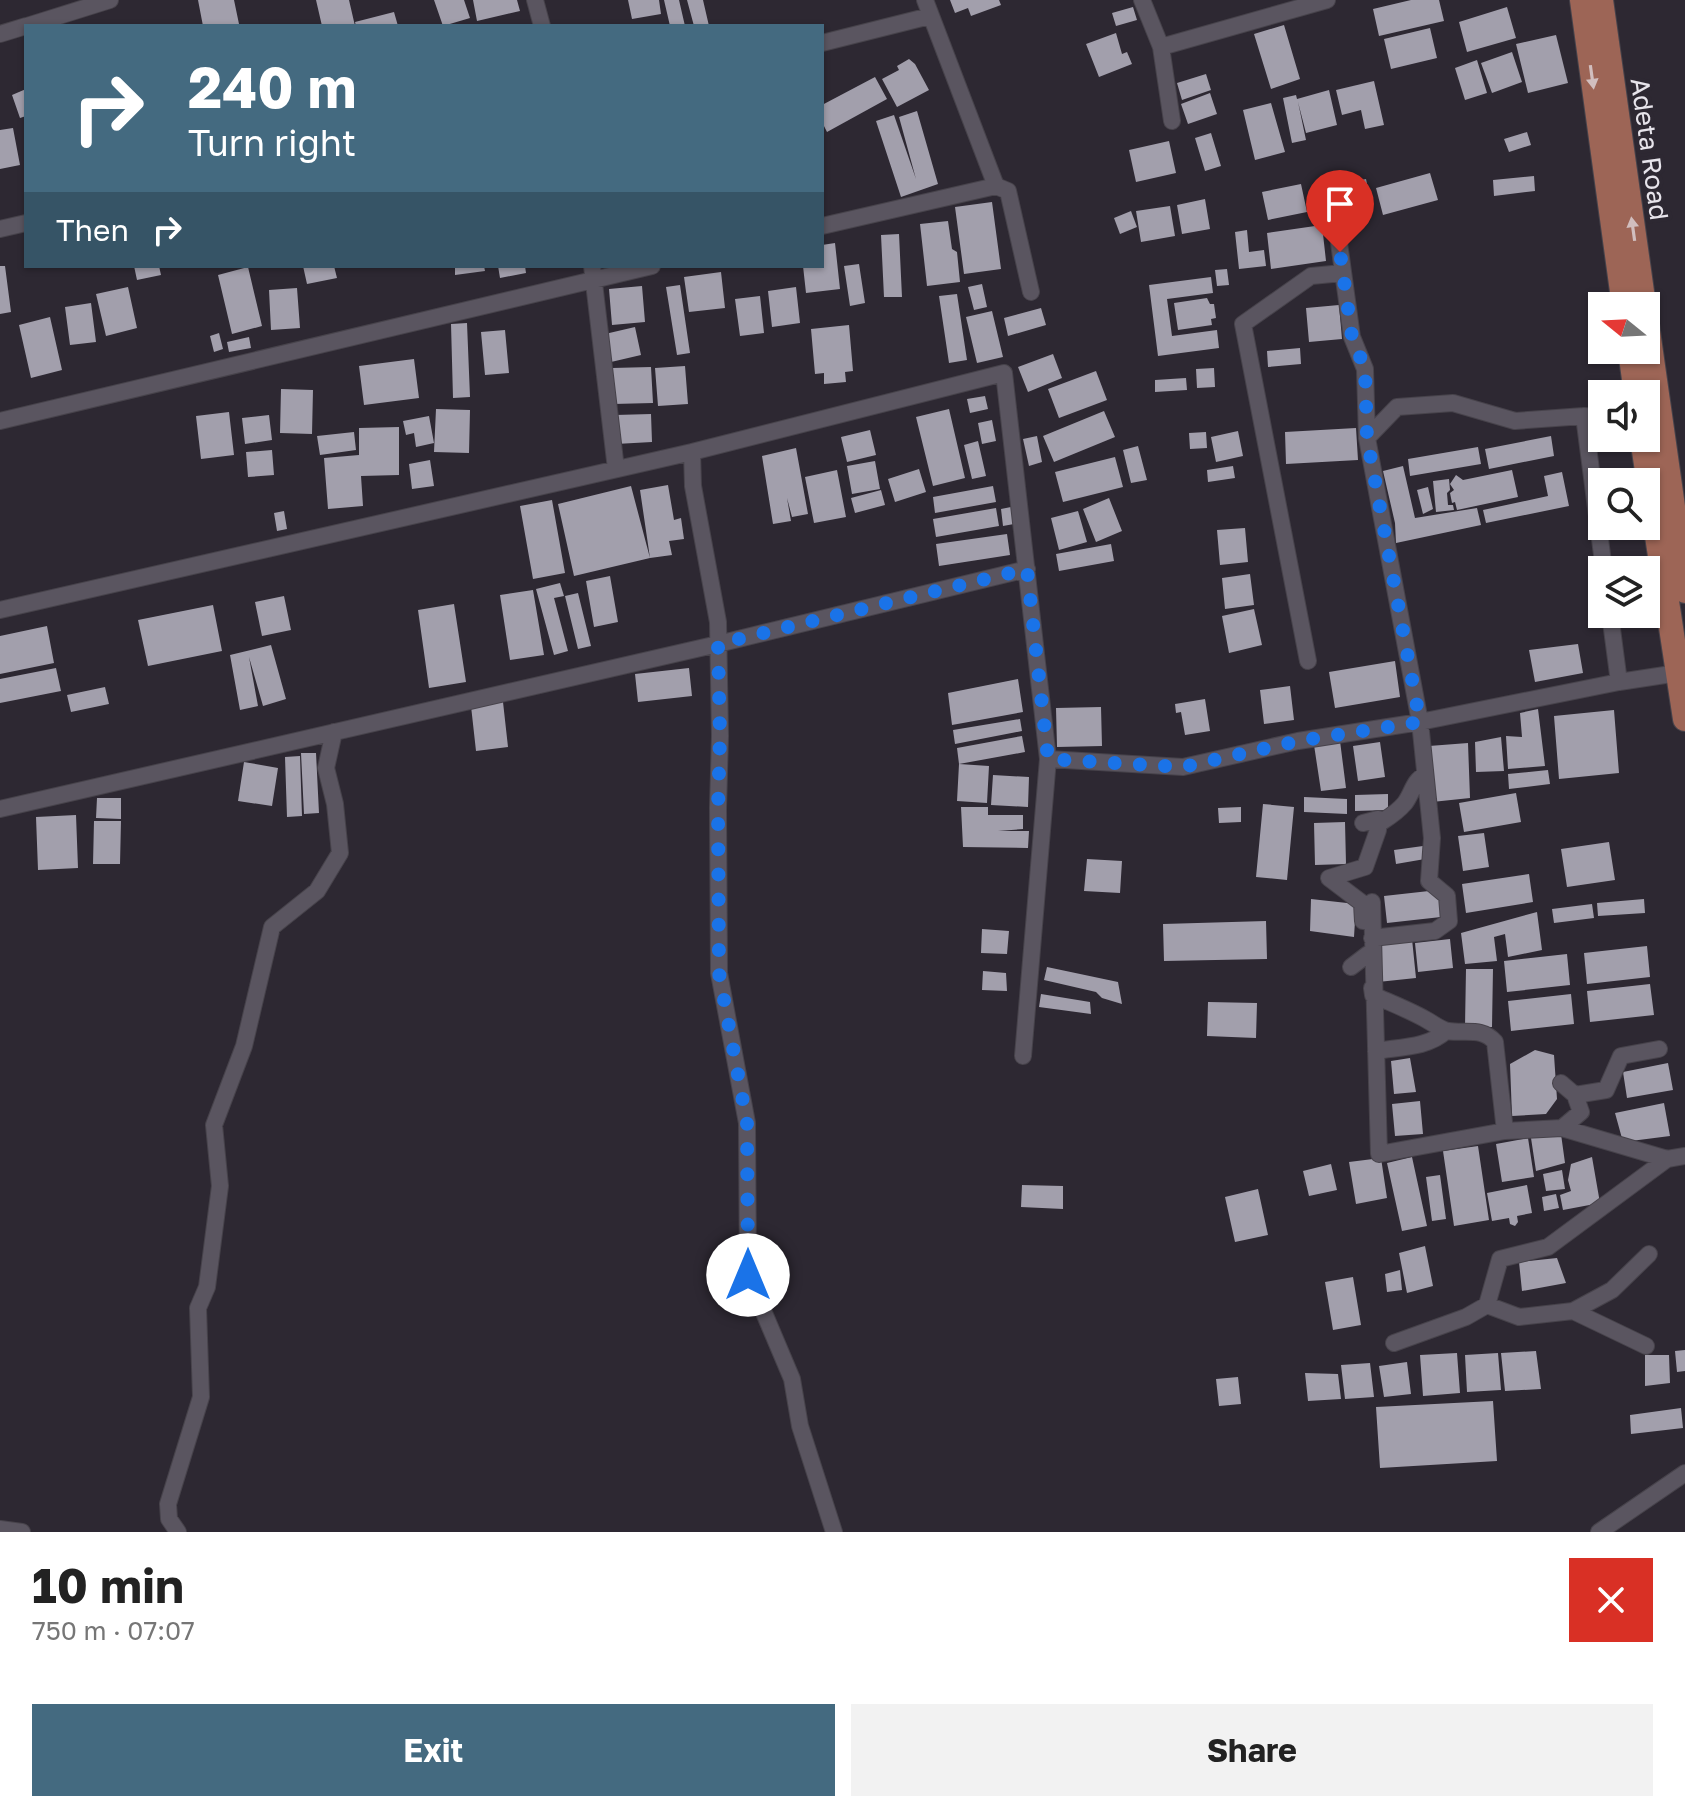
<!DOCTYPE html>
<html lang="en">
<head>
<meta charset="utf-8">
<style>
  body { margin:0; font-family:"Golos Text",sans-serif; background:#f2f2f2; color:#222; height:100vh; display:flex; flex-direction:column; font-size:30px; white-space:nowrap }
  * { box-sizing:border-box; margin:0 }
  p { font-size:26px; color:#767676 }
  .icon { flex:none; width:44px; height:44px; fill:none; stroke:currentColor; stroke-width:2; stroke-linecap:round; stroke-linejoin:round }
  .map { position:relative; height:1532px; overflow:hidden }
  .side { display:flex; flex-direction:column; background:#fff; flex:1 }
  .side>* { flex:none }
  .banner { position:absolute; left:24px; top:24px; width:800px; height:244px; border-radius:0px; box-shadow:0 2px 6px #0004; background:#446a80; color:#fff; overflow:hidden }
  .needle { width:52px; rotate:288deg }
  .tools { position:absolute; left:1588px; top:292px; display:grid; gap:16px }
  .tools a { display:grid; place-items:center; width:72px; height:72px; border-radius:0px; background:#fff; box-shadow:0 2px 6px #0004; font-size:40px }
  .pin { position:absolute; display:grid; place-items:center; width:68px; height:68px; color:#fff; margin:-82px -34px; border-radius:50% 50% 50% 0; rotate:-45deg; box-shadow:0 0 8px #0007 }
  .pin .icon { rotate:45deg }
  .me { position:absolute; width:88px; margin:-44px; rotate:0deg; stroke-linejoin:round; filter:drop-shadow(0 0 6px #0008) }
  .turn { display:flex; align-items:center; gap:28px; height:168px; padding:0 32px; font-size:36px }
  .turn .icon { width:104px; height:104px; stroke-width:2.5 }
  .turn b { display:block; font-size:56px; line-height:68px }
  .then { display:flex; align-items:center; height:76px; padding:0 32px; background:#0003; gap:16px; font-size:30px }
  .round { display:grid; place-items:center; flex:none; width:84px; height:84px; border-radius:0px; background:#f2f2f2 }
  .overview { display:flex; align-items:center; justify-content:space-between; height:136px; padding:0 32px }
  h1 { font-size:48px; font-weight:700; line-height:60px }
  .cta { display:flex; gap:16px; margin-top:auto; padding:16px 32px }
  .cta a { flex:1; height:92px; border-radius:0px; background:#446a80; color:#fff; font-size:32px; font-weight:700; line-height:92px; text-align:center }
  .cta a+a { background:#f2f2f2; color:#222 }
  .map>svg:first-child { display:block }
  .building { fill:#a29fac }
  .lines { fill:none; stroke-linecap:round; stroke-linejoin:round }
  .street-casing { stroke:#47434b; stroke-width:18 }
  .primary-casing { stroke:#47434b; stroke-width:26 }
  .street { stroke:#5a5560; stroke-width:16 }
  .primary { stroke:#9d6556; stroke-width:24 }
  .oneway { fill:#d1bebe }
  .route { stroke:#1a73e8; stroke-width:14; stroke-dasharray:0 25.2 }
  .labels { text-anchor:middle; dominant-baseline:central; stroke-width:8; stroke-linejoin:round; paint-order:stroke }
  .street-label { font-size:26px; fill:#e7e4eb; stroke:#2d2832 }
</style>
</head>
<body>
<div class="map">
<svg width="1685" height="1532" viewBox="0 0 1685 1532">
  <rect width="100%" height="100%" fill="#2d2832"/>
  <!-- building -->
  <path class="building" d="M198 0H234L239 24 203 26Z
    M316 0H349L355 26H322Z
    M434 0H464L470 18 443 26Z
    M473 0H517L520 11 477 21Z
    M628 0H659L661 14 632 19Z
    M664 0H679L685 26H670Z
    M687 0H703L709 26H694Z
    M950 0H999L1001 5 971 16 968 8 955 13Z
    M1411 0H1439L1444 21 1379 36 1373 9Z
    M1133 7 1137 20 1116 26 1112 13Z
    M1507 7 1516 38 1467 52 1459 22Z
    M394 12 398 26H356L355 22Z
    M1284 25 1300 79 1271 89 1254 34Z
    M1430 28 1437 58 1391 69 1384 39Z
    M1116 33 1122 54 1127 52 1132 64 1099 77 1086 44Z
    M1556 35 1568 83 1528 93 1516 44Z
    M1512 52 1522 82 1492 93 1481 63Z
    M909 59 915 64 929 90 897 107 882 79 899 70 897 66Z
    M1477 60 1487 93 1465 100 1455 68Z
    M1206 74 1211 90 1182 100 1177 83Z
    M875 77 887 99 827 132 822 122V105Z
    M1374 81 1384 125 1365 129 1361 110 1342 115 1336 90Z
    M26 89V116L20 118 12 95Z
    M1329 90 1337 125 1306 133 1298 102 1306 140 1292 143 1283 98 1296 95 1297 99Z
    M1210 93 1217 114 1188 124 1181 104Z
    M1271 103 1285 152 1255 160 1243 110Z
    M917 111 938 184 901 197 876 121 894 115 916 179 899 117Z
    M13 128 20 165 0 169V130Z
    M1527 132 1531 145 1509 152 1504 139Z
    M1211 133 1221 166 1205 171 1195 138Z
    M1169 141 1176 173 1136 182 1129 150Z
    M1430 173 1438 200 1383 215 1376 188Z
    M1534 176 1535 191 1494 196 1493 180Z
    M1366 179 1372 207 1352 212 1346 183Z
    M1301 184 1307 212 1268 220 1262 192Z
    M1205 199 1210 229 1182 234 1177 205Z
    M992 202 1001 269 964 274 955 207Z
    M1170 206 1175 236 1141 242 1136 211Z
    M1131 211 1137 227 1120 234 1114 218Z
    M948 221 952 249 957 252 960 282 927 286 920 224Z
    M1322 225 1326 261 1271 269 1267 233Z
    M1247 230 1249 252 1264 250 1266 266 1239 269 1235 232Z
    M899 234 902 297H884L881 235Z
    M835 243 840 289 806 293 803 266H822V245Z
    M859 264 865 303 850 306 844 266Z
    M0 266H5L11 312 0 314Z
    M134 266H159L161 275 137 280Z
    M303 266H334L337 278 307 284Z
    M455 266H484L485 271 455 275Z
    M498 266H525L526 273 500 278Z
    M248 267 262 326 232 334 218 275Z
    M1227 269 1229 285 1217 286 1215 270Z
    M721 272 725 308 689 312 684 277Z
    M1211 277 1213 293 1167 299 1172 336 1217 330 1219 348 1158 356 1149 285Z
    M982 284 987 307 974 310 968 287Z
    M680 285 690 353 677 355 666 287Z
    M642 286 645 322 612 325 609 289Z
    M128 287 137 328 106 336 96 294Z
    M796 287 800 323 772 327 768 291Z
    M297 288 300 328 271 330 269 290Z
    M957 294 967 360 949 363 939 296Z
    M760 296 764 333 740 336 735 299Z
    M1207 298 1210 304H1214L1216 318 1211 319 1212 325 1178 330 1174 303Z
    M91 303 96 342 70 345 65 307Z
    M1339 305 1342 339 1309 342 1306 308Z
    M1041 308 1046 325 1008 336 1004 318Z
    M992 311 1003 357 977 363 966 317Z
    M50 317 62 370 31 378 19 325Z
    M467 323 470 397 453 398 451 324Z
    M849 325 853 371 845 372 846 382 824 384V373L815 374 811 329Z
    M635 327 641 355 611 362 605 334Z
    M505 330 509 373 485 375 481 332Z
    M219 333 223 349 214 352 210 336Z
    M249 337 251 348 229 352 227 342Z
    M1300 348 1301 364 1268 367 1267 351Z
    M1053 354 1062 378 1028 392 1018 367Z
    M414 359 419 398 364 405 359 366Z
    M685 366 688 404 658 406 655 368Z
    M651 367 653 403 613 404 612 368Z
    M1214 368 1215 387 1197 388 1196 369Z
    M1096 371 1107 400 1059 418 1048 389Z
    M1186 378 1187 390 1155 392V380Z
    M281 389 313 390 312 434 280 433Z
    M985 396 988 409 970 413 967 399Z
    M436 409 470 410 469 453 434 452Z
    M949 409 965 478 933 486 916 417Z
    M1104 411 1115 437 1054 462 1043 436Z
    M229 412 234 455 201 459 196 416Z
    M651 414 652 442 616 444 615 415Z
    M269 415 272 440 245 444 242 418Z
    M429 416 434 443 416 447 414 433 406 435 403 421Z
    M992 420 996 441 982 444 978 423Z
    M399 427V475L361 476 363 506 328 509 324 458 359 455V428Z
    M1356 428 1358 460 1286 464 1285 432Z
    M870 430 876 455 847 462 841 437Z
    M1238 431 1243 456 1216 462 1211 437Z
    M354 432 356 450 320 455 317 436Z
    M1206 432 1207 448 1190 449 1189 433Z
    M1037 436 1042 462 1029 466 1023 439Z
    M1551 436 1554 456 1489 469 1485 449Z
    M978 441 986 476 972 479 964 445Z
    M1138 446 1147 480 1131 483 1123 450Z
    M1478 447 1481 464 1410 476 1408 459Z
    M796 448 808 514 792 517 787 498 791 521 773 524 762 456Z
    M272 450 274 475 248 477 246 452Z
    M1115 457 1123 487 1063 502 1055 472Z
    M430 460 434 486 412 489 409 464Z
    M875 461 880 489 852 494 847 466Z
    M1233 466 1235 478 1208 482 1207 470Z
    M1403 466 1415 518 1477 508 1481 525 1396 543 1395 523 1383 471Z
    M919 469 926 492 895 502 888 479Z
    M837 470 846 517 814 523 805 477Z
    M1512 470 1518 497 1457 510 1455 502 1452 503 1450 493 1454 490 1450 484 1456 475 1463 480Z
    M1562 472 1569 506 1486 523 1483 510 1548 496 1544 476Z
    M1449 479 1450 490 1447 493 1448 505H1453L1454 510 1436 512 1433 481Z
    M668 485 674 520 681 518 684 539 669 541 672 555 650 558 574 576 558 504 631 486 650 558 640 490Z
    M993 486 996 502 935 513 933 497Z
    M1428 487 1433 509 1423 514 1417 490Z
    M881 490 885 505 855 513 851 498Z
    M1109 498 1122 531 1096 542 1083 509Z
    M552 500 565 573 533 579 520 506Z
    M1011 507 1014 524 1003 526 1001 509Z
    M996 508 999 526 936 537 933 519Z
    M284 511 287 529 277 531 274 513Z
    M1078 511 1087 542 1059 550 1051 518Z
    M1245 528 1248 562 1220 565 1217 530Z
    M1007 534 1010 555 939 566 936 544Z
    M1111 544 1114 561 1059 571 1056 554Z
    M1250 574 1254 605 1225 609 1222 578Z
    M610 576 618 622 594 627 586 581Z
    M560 583 564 596 554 598 568 651 554 655 536 589Z
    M533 590 544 655 510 660 500 595Z
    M578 593 591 646 578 649 565 596Z
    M284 596 291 630 262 636 255 602Z
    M454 604 466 682 429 688 418 610Z
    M213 605 222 651 148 666 138 620Z
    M1254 609 1262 645 1229 653 1222 616Z
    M47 626 54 663 0 674V636Z
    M1578 644 1583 673 1535 682 1529 650Z
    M271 645 286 699 263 706 249 657 258 706 240 710 230 655Z
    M1395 661 1400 697 1335 708 1329 672Z
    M56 668 61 691 0 703V679Z
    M689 668 692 696 638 702 635 674Z
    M1018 679 1023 712 952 725 948 693Z
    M1290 686 1294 720 1264 724 1260 690Z
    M105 687 109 704 71 712 67 695Z
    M1205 699 1210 731 1185 735 1181 712 1176 713 1175 704Z
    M503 702 508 747 476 751 471 706Z
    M1101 707 1102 746 1057 747 1056 708Z
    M1538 709 1545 766 1508 769 1506 736 1522 737 1520 713Z
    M1614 710 1619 773 1559 779 1554 716Z
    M1020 719 1022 731 955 744 953 730Z
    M1022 736 1025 752 959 764 957 748Z
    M1501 737 1504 771 1476 772 1475 742Z
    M1340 741 1346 788 1321 791 1314 745Z
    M1380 742 1385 777 1358 781 1353 746Z
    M1468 743 1470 798 1432 802 1429 746Z
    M301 753H316L319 813 304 814Z
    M300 756 302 816 287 817 285 757Z
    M244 762 278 768 272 806 238 801Z
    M959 764 989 766 987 803 957 801Z
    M1548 770 1550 784 1509 789 1508 774Z
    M993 775 1029 777 1028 807 991 805Z
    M1516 793 1521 822 1464 832 1459 803Z
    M1388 794V810L1355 811V795Z
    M1304 797 1347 799V814L1304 812Z
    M97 798H121V819L96 818Z
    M1263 804 1294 807 1287 880 1256 877Z
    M961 807H988V815H1023V829L998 831H1029L1028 848 963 847Z
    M1241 807V822L1219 823 1218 808Z
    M76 815 78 868 38 870 36 817Z
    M94 821H121L120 864H93Z
    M1345 822 1346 864 1315 865 1314 823Z
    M1484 833 1489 867 1463 871 1458 836Z
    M1609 842 1615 880 1567 887 1561 849Z
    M1423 846 1425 859 1396 864 1394 850Z
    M1087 859 1122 861 1120 893 1084 891Z
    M1529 874 1533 902 1466 913 1462 884Z
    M1438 890 1441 917 1387 923 1384 896Z
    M1311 899 1356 904 1354 937 1310 931Z
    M1644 899 1645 913 1598 916 1597 903Z
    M1592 904 1594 918 1554 923 1552 909Z
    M1537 912 1542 950 1508 957 1505 934 1494 937 1497 961 1465 964 1461 933Z
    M1266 921 1267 959 1164 961 1163 924Z
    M982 929 1009 931 1007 954 981 953Z
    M1412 939 1416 978 1378 982 1375 942Z
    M1450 939 1453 968 1418 972 1415 943Z
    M1647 946 1650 977 1587 984 1584 953Z
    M1567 954 1570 985 1507 992 1504 961Z
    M1047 967 1118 982 1122 1004 1102 998 1096 992 1044 980Z
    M1466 969H1493L1492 1027H1465Z
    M983 971 1006 973 1007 991 982 990Z
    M1650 984 1654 1015 1590 1022 1587 991Z
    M1041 994 1090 1002 1091 1014 1039 1007Z
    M1571 994 1574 1024 1511 1031 1508 1001Z
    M1208 1002 1257 1003 1256 1038 1207 1036Z
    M1535 1050 1554 1055 1557 1099 1546 1114 1512 1116 1510 1064Z
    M1410 1058 1416 1092 1394 1094 1391 1061Z
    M1668 1063 1673 1090 1627 1098 1623 1072Z
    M1420 1101 1423 1134 1395 1136 1392 1104Z
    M1664 1103 1670 1136 1623 1142 1615 1113Z
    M1561 1134 1565 1163 1536 1171 1531 1138Z
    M1528 1138 1534 1177 1502 1182 1496 1144Z
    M1478 1146 1489 1220 1454 1226 1443 1151Z
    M1412 1157 1427 1226 1402 1231 1387 1163Z
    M1592 1157 1600 1203 1563 1210 1560 1195 1571 1191 1568 1180 1571 1164Z
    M1381 1158 1387 1198 1356 1204 1349 1162Z
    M1331 1164 1337 1190 1309 1196 1303 1171Z
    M1562 1170 1565 1189 1546 1191 1543 1174Z
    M1440 1175 1446 1219 1432 1221 1426 1177Z
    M1022 1185 1063 1186V1209L1021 1207Z
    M1527 1185 1532 1213 1517 1216 1518 1222 1515 1226 1510 1224 1509 1218 1492 1221 1487 1193Z
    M1258 1189 1268 1235 1235 1242 1225 1197Z
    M1556 1194 1559 1208 1544 1211 1542 1197Z
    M1425 1246 1433 1286 1407 1293 1399 1253Z
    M1557 1258 1566 1283 1522 1291 1519 1262Z
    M1400 1270 1402 1290 1387 1292 1385 1274Z
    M1353 1277 1361 1325 1333 1330 1325 1282Z
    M1685 1350V1371L1677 1372 1675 1351Z
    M1536 1351 1541 1389 1505 1391 1501 1353Z
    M1457 1353 1460 1393 1423 1396 1420 1355Z
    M1498 1353 1501 1390 1467 1392 1465 1355Z
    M1645 1355H1669L1670 1383 1645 1386Z
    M1407 1362 1411 1394 1384 1397 1379 1366Z
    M1370 1363 1374 1397 1345 1399 1341 1365Z
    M1305 1373 1338 1374 1341 1399 1308 1401Z
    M1238 1377 1241 1404 1219 1406 1216 1379Z
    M1493 1401 1497 1461 1380 1468 1376 1407Z
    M1681 1408 1683 1428 1631 1434 1630 1415Z"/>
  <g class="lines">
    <defs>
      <path id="street" d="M535 0 542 26
        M1142 0 1161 47 1172 121
        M27 26 110 0
        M0 34 26 26
        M822 43 930 16
        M1161 47 1327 0
        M996 186 1008 191 1031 292
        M1336 221 1352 337 1365 369 1367 438 1397 407 1453 403 1515 421 1584 416 1602 417
        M822 226 996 186 925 0
        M0 229 26 223
        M592 266 616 469
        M1584 416 1604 570
        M0 421 652 266
        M1367 438 1420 722 1432 838 1429 881 1447 896 1449 921 1435 931 1372 938
        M692 452 1004 373 1048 759 1023 1056
        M0 610 692 452 693 486 718 622 720 736 718 808 719 973 747 1123 748 1275 792 1379 800 1426 834 1532
        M1610 614 1619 682
        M1308 661 1243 324 1311 276 1343 273
        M1048 759 1183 767 1298 741 1420 722 1619 682 1678 673
        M0 809 718 644 1027 569
        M1363 823 1378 819 1383 821C1391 816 1399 810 1405 803 1413 792 1413 781 1425 775
        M1372 902 1379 1154 1505 1131 1562 1128 1667 1159
        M1363 921 1362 903 1329 878 1365 867 1378 830V819
        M1351 967 1368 954
        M1372 988 1373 995C1391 1003 1409 1010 1425 1019 1433 1023 1439 1029 1448 1031 1466 1034 1482 1027 1495 1042L1505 1131
        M1376 1051C1399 1047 1428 1048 1446 1031
        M1561 1083 1575 1095 1581 1112 1562 1128
        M1575 1095 1606 1090 1621 1056 1659 1049
        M1487 1305 1519 1317 1573 1311 1646 1346
        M1573 1311 1612 1290 1649 1254
        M1394 1343 1466 1317 1487 1305 1500 1259 1548 1247 1667 1159 1685 1156
        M0 1529 22 1532
        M178 1532 169 1519 168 1504 201 1397 198 1308 207 1287 220 1186 214 1125 244 1046 272 927 317 891 340 853 335 804 326 768 334 732
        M1599 1532 1685 1473"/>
      <path id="primary" d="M1582 0 1624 306
        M1601 0 1644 306
        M1646 317 1685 591
        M1630 350 1636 394
        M1642 438 1685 719"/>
    </defs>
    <!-- street casing -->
    <use href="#street" class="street-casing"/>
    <!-- primary casing -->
    <use href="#primary" class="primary-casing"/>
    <!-- street -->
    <use href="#street" class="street"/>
    <!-- primary -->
    <use href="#primary" class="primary"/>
  </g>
  <!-- one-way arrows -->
  <defs><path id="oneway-solid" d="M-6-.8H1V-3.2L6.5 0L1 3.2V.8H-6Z" transform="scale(2)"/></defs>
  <g class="oneway">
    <use href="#oneway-solid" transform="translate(1592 77) rotate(82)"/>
    <use href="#oneway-solid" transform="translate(1633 229) rotate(-98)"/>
  </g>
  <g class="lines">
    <!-- route -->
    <path class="route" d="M748 1275 747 1123 719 973 718 808 720 736 718 644 1027 569 1048 759 1183 767 1298 741 1420 722 1367 438 1365 369 1352 337 1340 252"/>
  </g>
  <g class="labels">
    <!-- street labels -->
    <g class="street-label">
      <text transform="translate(1650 149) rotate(82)">Adeta Road</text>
    </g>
  </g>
</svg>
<div class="tools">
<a><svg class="needle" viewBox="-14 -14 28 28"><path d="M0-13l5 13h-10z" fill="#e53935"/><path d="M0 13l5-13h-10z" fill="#767676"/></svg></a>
<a><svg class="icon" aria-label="sound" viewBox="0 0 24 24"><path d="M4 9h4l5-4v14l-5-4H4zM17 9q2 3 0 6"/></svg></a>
<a><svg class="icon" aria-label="search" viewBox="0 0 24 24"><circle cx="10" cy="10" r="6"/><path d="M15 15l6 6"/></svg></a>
<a><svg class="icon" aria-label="layers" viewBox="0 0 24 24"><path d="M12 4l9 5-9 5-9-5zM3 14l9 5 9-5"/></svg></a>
</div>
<div class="pin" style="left:1340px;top:252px;background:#d93025"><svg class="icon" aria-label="arrive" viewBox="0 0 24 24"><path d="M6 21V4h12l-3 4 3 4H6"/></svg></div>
<svg class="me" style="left:748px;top:1275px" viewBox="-20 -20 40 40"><circle r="19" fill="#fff"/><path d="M0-13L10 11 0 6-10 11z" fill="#1a73e8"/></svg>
<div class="banner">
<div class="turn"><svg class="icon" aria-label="right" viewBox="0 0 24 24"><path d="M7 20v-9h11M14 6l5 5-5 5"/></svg><div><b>240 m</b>Turn right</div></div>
<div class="then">Then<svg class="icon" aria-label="right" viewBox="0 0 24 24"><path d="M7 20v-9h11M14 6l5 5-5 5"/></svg></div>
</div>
</div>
<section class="side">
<div class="overview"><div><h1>10 min</h1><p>750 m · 07:07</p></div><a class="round" style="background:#d93025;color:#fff"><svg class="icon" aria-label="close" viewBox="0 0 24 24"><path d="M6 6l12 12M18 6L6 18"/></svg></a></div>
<div class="cta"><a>Exit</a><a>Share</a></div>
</section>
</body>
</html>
